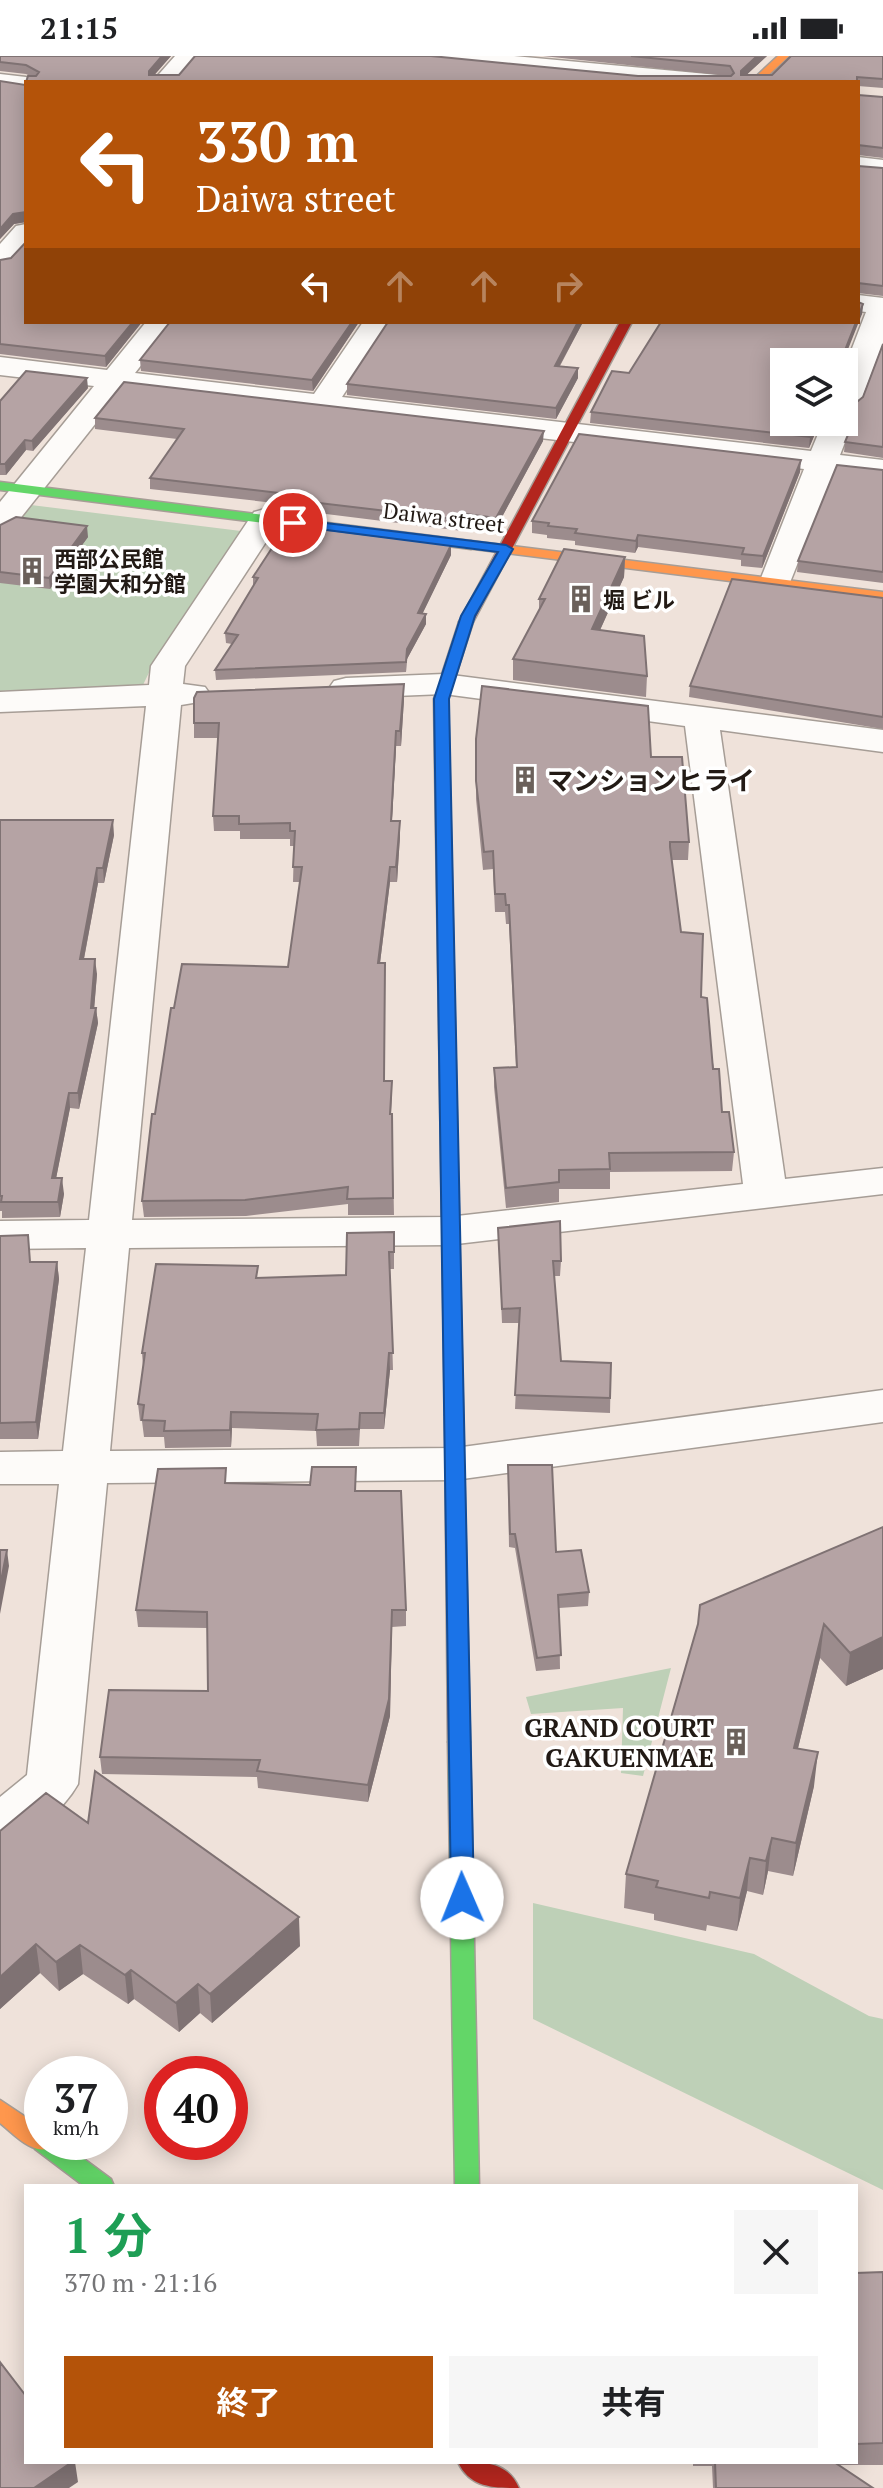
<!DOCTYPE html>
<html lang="ja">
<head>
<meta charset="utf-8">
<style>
  body { margin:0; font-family:"PT Serif","Noto Sans JP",serif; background:#f6f6f6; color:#202124; height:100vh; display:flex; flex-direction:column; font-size:30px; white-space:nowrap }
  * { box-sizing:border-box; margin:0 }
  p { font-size:26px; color:#757577 }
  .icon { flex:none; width:44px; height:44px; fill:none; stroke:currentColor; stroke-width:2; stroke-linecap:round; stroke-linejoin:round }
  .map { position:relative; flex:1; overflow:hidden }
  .side { position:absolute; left:24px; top:2128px; width:834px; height:280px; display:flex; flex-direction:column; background:#fff; border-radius:0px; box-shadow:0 4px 20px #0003 }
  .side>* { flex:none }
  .guide { position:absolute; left:24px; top:24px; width:836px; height:244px; border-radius:0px; box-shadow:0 4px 20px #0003; background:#b45309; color:#fff; overflow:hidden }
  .tools { position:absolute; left:770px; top:292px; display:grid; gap:16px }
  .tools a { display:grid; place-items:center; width:88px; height:88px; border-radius:0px; background:#fff; box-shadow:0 4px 20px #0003; font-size:40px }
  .speed { position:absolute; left:24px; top:2000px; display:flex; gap:16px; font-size:40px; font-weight:700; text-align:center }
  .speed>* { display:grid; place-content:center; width:104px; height:104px; border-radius:50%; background:#fff; box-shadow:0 4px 20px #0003; line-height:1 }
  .speed small { font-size:20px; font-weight:400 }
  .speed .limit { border:12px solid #d22; background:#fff; color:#111 }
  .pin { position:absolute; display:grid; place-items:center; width:68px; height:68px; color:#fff; margin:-34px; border:4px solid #fff; border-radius:50%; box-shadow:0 2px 8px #0007 }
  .me { position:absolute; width:88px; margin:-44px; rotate:359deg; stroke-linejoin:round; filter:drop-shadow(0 0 6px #0008) }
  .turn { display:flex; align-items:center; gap:28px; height:168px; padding:0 40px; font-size:36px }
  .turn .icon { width:104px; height:104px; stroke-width:2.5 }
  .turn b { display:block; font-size:56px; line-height:68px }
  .lanes { display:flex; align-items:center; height:76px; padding:0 40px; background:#0003; justify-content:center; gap:40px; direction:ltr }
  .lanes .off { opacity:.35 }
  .round { display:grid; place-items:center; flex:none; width:84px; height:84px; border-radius:0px; background:#f6f6f6 }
  .head { display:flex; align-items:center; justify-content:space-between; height:136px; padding:0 40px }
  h1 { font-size:48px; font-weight:700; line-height:60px; color:#1e9e55 }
  .action { display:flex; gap:16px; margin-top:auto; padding:16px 40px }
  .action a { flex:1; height:92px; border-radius:0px; background:#b45309; color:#fff; font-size:32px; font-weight:700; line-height:92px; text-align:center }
  .action a+a { background:#f6f6f6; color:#202124 }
  .status { display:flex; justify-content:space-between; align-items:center; height:56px; padding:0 40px; background:#fff; direction:ltr }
  .status svg { height:22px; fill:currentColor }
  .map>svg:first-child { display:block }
  .green { fill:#bed0b7 }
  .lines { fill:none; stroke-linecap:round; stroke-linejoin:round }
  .street-casing { stroke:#a69d96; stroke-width:3 }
  .fast-casing { stroke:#a69d96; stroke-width:3 }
  .slow-casing { stroke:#a69d96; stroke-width:3 }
  .jam-casing { stroke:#a69d96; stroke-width:3 }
  .street { fill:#fdfbf9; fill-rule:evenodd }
  .fast { fill:#63d668; fill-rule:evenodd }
  .slow { fill:#ff974d; fill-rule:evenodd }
  .jam { fill:#b3261e; fill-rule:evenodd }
  .wall { fill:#9c8c8d }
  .shaded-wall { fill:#7f7273 }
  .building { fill:#b5a3a4; stroke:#7f7273; stroke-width:2 }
  .route { fill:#1a73e8; stroke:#114b97; stroke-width:2 }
  .labels { text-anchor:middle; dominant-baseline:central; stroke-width:7; stroke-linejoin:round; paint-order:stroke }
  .far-street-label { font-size:22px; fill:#221a15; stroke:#fff }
  .far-poi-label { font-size:22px; font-weight:bold; fill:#221a15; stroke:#fff; text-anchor:start }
  .poi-label { font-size:26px; font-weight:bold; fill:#221a15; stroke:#fff; text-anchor:start }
</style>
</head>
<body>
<div class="status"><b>21:15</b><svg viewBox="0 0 49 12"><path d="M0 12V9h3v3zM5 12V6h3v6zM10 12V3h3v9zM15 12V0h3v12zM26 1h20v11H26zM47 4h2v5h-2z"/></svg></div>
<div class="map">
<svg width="883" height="2432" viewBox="0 0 883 2432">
  <rect width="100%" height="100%" fill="#efe2da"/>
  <!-- green -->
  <path class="green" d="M31 449 241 475 154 606 143 629 0 635V488Z
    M671 1612 643 1720 621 1717 623 1652 531 1658 526 1641Z
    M533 1847 754 1898 869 1960 883 1963V2134L533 1963Z"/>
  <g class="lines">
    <defs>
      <path id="street" d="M175 0H200L177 26H152Z
        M423 0H514L718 19 727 21 730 26H638L435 7 426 5Z
        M0 18 26 21 37 26H26V35L0 32Z
        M858 101 883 104V120L858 117Z
        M26 168V192L10 210 0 212V188L16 170Z
        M858 239 883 242V287L859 350 855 356 845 359 853 366 840 399 883 404V422L834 416 787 534 775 537 763 534 759 527 804 413 123 333 11 474 0 477V446L94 330 0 319V301L107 314 146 266H175L135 317 314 338 363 266H391L342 341 811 395 823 366H844V313L866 256 858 255Z
        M265 453 276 456 281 463 185 610 183 628 205 631 210 638 205 645 181 649 132 1164 448 1161 743 1128 685 670 444 638 346 642 334 639 329 632 334 625 346 622 444 618 883 674V696L720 674 785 1123 883 1112V1138L448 1189 129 1192 110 1395 455 1392 883 1334V1366L455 1424 107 1427 78 1728C63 1755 29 1782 0 1792V1741L27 1719 59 1428H0V1396L63 1395 86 1192 0 1193V1165L89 1164 146 650 0 656V636L149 629 151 610 254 456Z"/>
      <path id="fast" d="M0 426 471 485 478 489 471 493 0 434Z
        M466 562 473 566 448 643 463 1359 454 1365 445 1359 434 643 459 566Z
        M459 1678 466 1680 470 1686 479 2130H455L448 1686 452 1680Z
        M42 2076V2086H61L111 2123 114 2130H84L35 2093 31 2086 35 2079Z"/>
      <path id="slow" d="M778 0H789L761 26H750Z
        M471 485 883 536V544L466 492V486Z
        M0 2044 42 2072V2086H53L50 2092C32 2099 14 2078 0 2067Z"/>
      <path id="jam" d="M620 266H632L473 566 466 570 461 569 459 566Z
        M454 1353 463 1359 470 1686 466 1692 459 1694 452 1692 448 1686 445 1359Z
        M458 2406C483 2406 507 2405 519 2432 494 2432 470 2432 458 2406Z"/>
    </defs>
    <!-- street casing -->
    <use href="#street" class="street-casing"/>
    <!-- fast casing -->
    <use href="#fast" class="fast-casing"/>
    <!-- slow casing -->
    <use href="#slow" class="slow-casing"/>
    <!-- jam casing -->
    <use href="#jam" class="jam-casing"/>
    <!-- street -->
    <use href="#street" class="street"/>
    <!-- fast -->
    <use href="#fast" class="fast"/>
    <!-- slow -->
    <use href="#slow" class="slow"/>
    <!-- jam -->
    <use href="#jam" class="jam"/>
  </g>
  <!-- wall -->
  <path class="wall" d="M0 0H171L154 19H179L195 0H431L638 20H730L543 0H767L746 19H772L791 0H883V32L858 30V26H26V166L14 168 0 183V25L25 29 28 20H30L26 18 0 15Z
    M858 39 883 41V102L858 99Z
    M858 110 883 112V240L858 237Z
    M0 204 26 266H142L106 311 0 298Z
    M863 248 862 258 784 366H820L809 392 590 367 591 356 629 317Z
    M170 266H359L313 335 141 315 140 304Z
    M388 266H583L560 310 578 312V322L556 363 347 339V328Z
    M883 288V402L844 396 845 386 854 364 851 360 852 350 863 341Z
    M88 332 33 395 26 394 6 419H0V345Z
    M95 362 543 385 496 472 466 469 463 475 302 455V450L150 433V422L177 383 95 373Z
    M883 414V527L797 516 798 505Z
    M800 416 762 512 741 510V504L638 491 635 497 575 489V485L547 482V479L532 477V465Z
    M0 469 88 481 50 533 0 527Z
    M451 489V499L422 558 426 568 407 603 406 616 216 624 215 614 232 588 226 587 225 577 253 530V521Z
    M625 501 624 521 600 574 647 620 646 641 513 624V603L539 554V543Z
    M883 542V673L689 641 690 630Z
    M404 643 401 690H396L392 765 400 780 397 826H390L380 907 384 1025 392 1041 391 1058H392L394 1159H348V1148L246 1160 144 1161 142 1145 155 1058 174 952 288 911 300 826H293L294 790H290V783H240V775H214L213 760 218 682H194V667Z
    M476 683 651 701 689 786 688 804H672L681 876 701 941 722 1056 734 1096 732 1115 610 1116V1133H559V1146L506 1152 494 1031V1012L516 1011 509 868H506L505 856H495L493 813 483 814 476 743Z
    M0 764 114 779 104 827H98L84 903 97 918 94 952H96L98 967 79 1053 70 1052 56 1122 64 1138 60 1161 2 1162V1155H0Z
    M498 1172 561 1205 560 1220H554L561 1305 611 1307 610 1357 515 1353 519 1267H502Z
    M394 1176V1213H390L393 1314H390L384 1373H360L359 1390H317L316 1375 232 1372 231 1391 165 1392 164 1381H144L142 1365H140L138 1348 143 1310 142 1297 258 1222 346 1219Z
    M0 1180 31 1206H57L59 1223 38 1383H0Z
    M356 1411V1435L406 1554V1570L392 1571 390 1660 368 1746 258 1732 257 1721 102 1718 100 1701 208 1635 207 1572 138 1571 136 1554 227 1427 310 1429Z
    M508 1422 556 1496 589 1536 588 1550 559 1552 560 1613 536 1615 515 1492 509 1491Z
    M883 1471V1613L846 1630 820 1602 798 1692 814 1730 793 1820 768 1815 763 1839 747 1835 737 1875 707 1869 706 1875 654 1864V1858L624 1852 626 1818Z
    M88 1767 300 1890 212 1967 200 1957 179 1976 134 1943 128 1948 83 1918 59 1935 40 1917 0 1953V1775Z
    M883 2216V2409H839L873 2432H713L712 2410H693V2406H856V2217Z"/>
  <!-- shaded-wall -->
  <path class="shaded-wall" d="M162 0H171L150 24 149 15Z
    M757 0H767L741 24V15Z
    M26 156V166L14 168 0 183V173L13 158Z
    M863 248 862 258 843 306H842V302L856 266H858V261Z
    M133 266H142L106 311 105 300Z
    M352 266H359L313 335 312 324Z
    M578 266H583L554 320 555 310Z
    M578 312V322L556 363V352Z
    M87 322 88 332 33 395 32 385Z
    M817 366H820L809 392 810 381Z
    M544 375 543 385 496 472V462Z
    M25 384 26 394 6 419 5 408Z
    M801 404 800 416 762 512 763 500Z
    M467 458 466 469 463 475V464Z
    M87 470 88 481 50 533 49 522Z
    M638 479V491L635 497 636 485Z
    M451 489V499L418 567V557Z
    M625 501 624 521 591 594 592 573Z
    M426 558V568L407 603 406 616 407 593Z
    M404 628V643L401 690 400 675Z
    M396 675V690L391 780V765Z
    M113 764 114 779 104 827 103 812Z
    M400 765V780L397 826 396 811Z
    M390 811V826L378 923V907Z
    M97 812 98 827 81 918 80 903Z
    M95 903 97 918 93 967 91 952Z
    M96 952 98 967 79 1053 78 1037Z
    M69 1037 70 1052 53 1138 52 1122Z
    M62 1122 64 1138 60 1161 58 1146Z
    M57 1206 59 1223 38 1383 36 1366Z
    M389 1297 390 1314 384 1373V1357Z
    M231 1356 232 1372 231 1391 230 1374Z
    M7 1494 9 1510 0 1558V1530Z
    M392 1554 390 1660 368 1746V1729Z
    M824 1568 820 1602 790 1725 794 1692Z
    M883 1581V1613L846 1630 850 1597Z
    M818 1696 814 1730 793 1820 796 1787Z
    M772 1782 768 1815 763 1839 766 1805Z
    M750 1802 747 1835 737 1875 740 1842Z
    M299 1861 300 1890 212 1967 210 1938Z
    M36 1888 40 1917 0 1953V1921Z
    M80 1889 83 1918 59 1935 56 1906Z
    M131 1914 134 1943 128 1948 125 1919Z
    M198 1928 200 1957 179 1976 176 1947Z
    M72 2406H75L78 2426 69 2432H34Z"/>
  <!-- building -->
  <path class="building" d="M0 0H162L149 15V19H179L195 0H431L638 20H731L734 17 730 10 631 0H757L741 15V19H772L791 0H883V23L857 21V26H26V156L13 158 0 173V25L25 29 28 20H36L39 16 26 9 0 6Z
    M858 39 883 41V92L858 89Z
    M858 110 883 112V230L858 227Z
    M26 186V266H133L105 300 0 288V204L11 202Z
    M858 246 863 248 858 261Z
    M170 266H352L312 324 140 304Z
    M388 266H578L555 310 578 312 556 352 347 328Z
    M661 266H856L842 302V306H784V366H817L810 381 591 356 612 315 629 317Z
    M883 288V391L845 386 857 357 852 350 863 341Z
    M26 315 87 322 32 385 25 384 5 408H0V345Z
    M124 326 544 375 496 462 467 458 463 464 302 445 305 440 150 422 184 373 95 362Z
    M579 378 801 404 763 500 742 498 744 492 638 479 636 485 575 477 577 473 548 470 549 467 532 465Z
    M837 409 883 414V516L798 505Z
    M16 461 87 470 49 522 0 516V469Z
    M287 469 451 489 418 557 426 558 407 593 406 606 215 614 238 579 225 577 258 522 253 521Z
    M564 493 625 501 592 573 644 580 647 620 513 603 545 543H539Z
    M732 523 883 542V661L690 630Z
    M404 628 400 675H396L391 765H400L396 811H390L378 907H385L384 1025H392L390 1058H392L393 1142 347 1143 348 1131 245 1144 142 1145 152 1058H155L171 952H174L182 908 288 911 302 811H293L295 775H290V767L239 768V760H213L219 667H194V642L197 636Z
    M482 630 648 650 651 701H682L689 786H670V791L681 876 703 878 701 941 707 942 713 1013H719L722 1056H729L734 1096 609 1097 610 1113 559 1114V1126L506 1132 494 1012 517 1011 509 849H506L505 838H495L493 795 484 796 476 725V683Z
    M0 764H113L103 812H97L80 903H95L91 952H96L78 1037H69L52 1122H62L58 1146H1L2 1140H0Z
    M560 1165 561 1205H553L561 1305 611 1307 610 1342 515 1339 520 1252 502 1253 498 1172Z
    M394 1176V1196H389L393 1297H389L384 1357H360L359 1373 316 1374 318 1358 231 1356 230 1374 164 1375 165 1365 142 1364 144 1349 138 1348 145 1297H142L156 1208 258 1210 256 1222 346 1219 347 1177Z
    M28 1179 30 1206H57L36 1366 0 1367V1180Z
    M508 1409H552L556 1496 581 1494 589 1536 558 1539 561 1599 537 1602 515 1478H510Z
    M312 1411H356L355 1435H401L406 1554H392L389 1643 368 1729 257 1715 260 1704 100 1701 109 1634 208 1635 207 1556 136 1554 158 1413 226 1412 225 1427 310 1429Z
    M883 1471V1581L850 1597 824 1568 794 1692 818 1696 796 1787 772 1782 766 1805 750 1802 740 1842 710 1836 709 1842 656 1831 658 1825 626 1818 698 1568 700 1549Z
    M0 1494H7L0 1530Z
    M95 1715 299 1861 210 1938 198 1928 176 1947 131 1914 125 1919 80 1889 56 1906 36 1888 0 1921V1775L46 1737 88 1767Z
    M883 2216V2387L856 2388V2217Z
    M0 2306 26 2340V2406H72L34 2432H0Z
    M715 2406H834L873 2432H716Z"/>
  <!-- route -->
  <path class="route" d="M293 463 506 489 513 493 475 560 449 643 474 1842 470 1849 462 1851 454 1849 451 1842 434 643 461 560 498 496 288 469 286 467Z"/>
  <!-- icons -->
  <defs>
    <symbol id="building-bare" viewBox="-9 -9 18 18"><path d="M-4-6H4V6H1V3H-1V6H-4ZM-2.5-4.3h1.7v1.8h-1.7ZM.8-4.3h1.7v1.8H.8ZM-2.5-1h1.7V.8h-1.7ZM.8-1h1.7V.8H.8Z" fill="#6a605a" stroke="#fff" stroke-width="2.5" paint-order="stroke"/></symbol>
  </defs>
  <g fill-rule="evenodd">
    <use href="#building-bare" x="12" y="495" width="40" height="40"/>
    <use href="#building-bare" x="561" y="523" width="40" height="40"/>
    <use href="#building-bare" x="505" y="704" width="40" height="40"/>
    <use href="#building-bare" x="716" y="1666" width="40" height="40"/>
  </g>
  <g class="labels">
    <!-- far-street labels -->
    <g class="far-street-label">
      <text transform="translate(444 461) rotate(7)">Daiwa street</text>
    </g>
    <!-- far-poi labels -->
    <g class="far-poi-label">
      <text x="54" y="502">西部公民館<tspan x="54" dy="25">学園大和分館</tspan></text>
      <text x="603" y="543">堀 ビル</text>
    </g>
    <!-- poi labels -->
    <g class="poi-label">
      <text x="547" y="724">マンションヒライ</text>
      <text x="714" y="1671" text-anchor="end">GRAND COURT<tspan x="714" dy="30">GAKUENMAE</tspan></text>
    </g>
  </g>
</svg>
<div class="tools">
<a><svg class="icon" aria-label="layers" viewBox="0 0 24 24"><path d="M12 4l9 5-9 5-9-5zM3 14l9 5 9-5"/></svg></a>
</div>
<div class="speed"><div>37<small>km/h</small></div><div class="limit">40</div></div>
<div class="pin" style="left:293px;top:467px;background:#d93025"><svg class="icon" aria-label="arrive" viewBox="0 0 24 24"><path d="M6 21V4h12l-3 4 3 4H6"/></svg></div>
<svg class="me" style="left:462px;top:1842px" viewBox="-20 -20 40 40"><circle r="19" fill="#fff"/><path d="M0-13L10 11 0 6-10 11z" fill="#1a73e8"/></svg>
<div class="guide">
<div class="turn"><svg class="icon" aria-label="left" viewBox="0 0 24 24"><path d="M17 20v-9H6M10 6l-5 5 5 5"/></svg><div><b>330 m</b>Daiwa street</div></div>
<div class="lanes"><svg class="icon" aria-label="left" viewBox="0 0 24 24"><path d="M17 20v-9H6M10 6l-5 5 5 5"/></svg><svg class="icon off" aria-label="ahead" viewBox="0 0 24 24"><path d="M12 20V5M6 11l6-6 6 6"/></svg><svg class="icon off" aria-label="ahead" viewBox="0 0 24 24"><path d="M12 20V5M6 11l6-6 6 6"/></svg><svg class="icon off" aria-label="right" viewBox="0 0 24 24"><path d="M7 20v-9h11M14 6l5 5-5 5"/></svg></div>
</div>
<section class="side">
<div class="head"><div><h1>1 分</h1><p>370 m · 21:16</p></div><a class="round"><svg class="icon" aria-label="close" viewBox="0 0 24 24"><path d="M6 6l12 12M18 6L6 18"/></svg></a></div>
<div class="action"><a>終了</a><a>共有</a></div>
</section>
</div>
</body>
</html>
